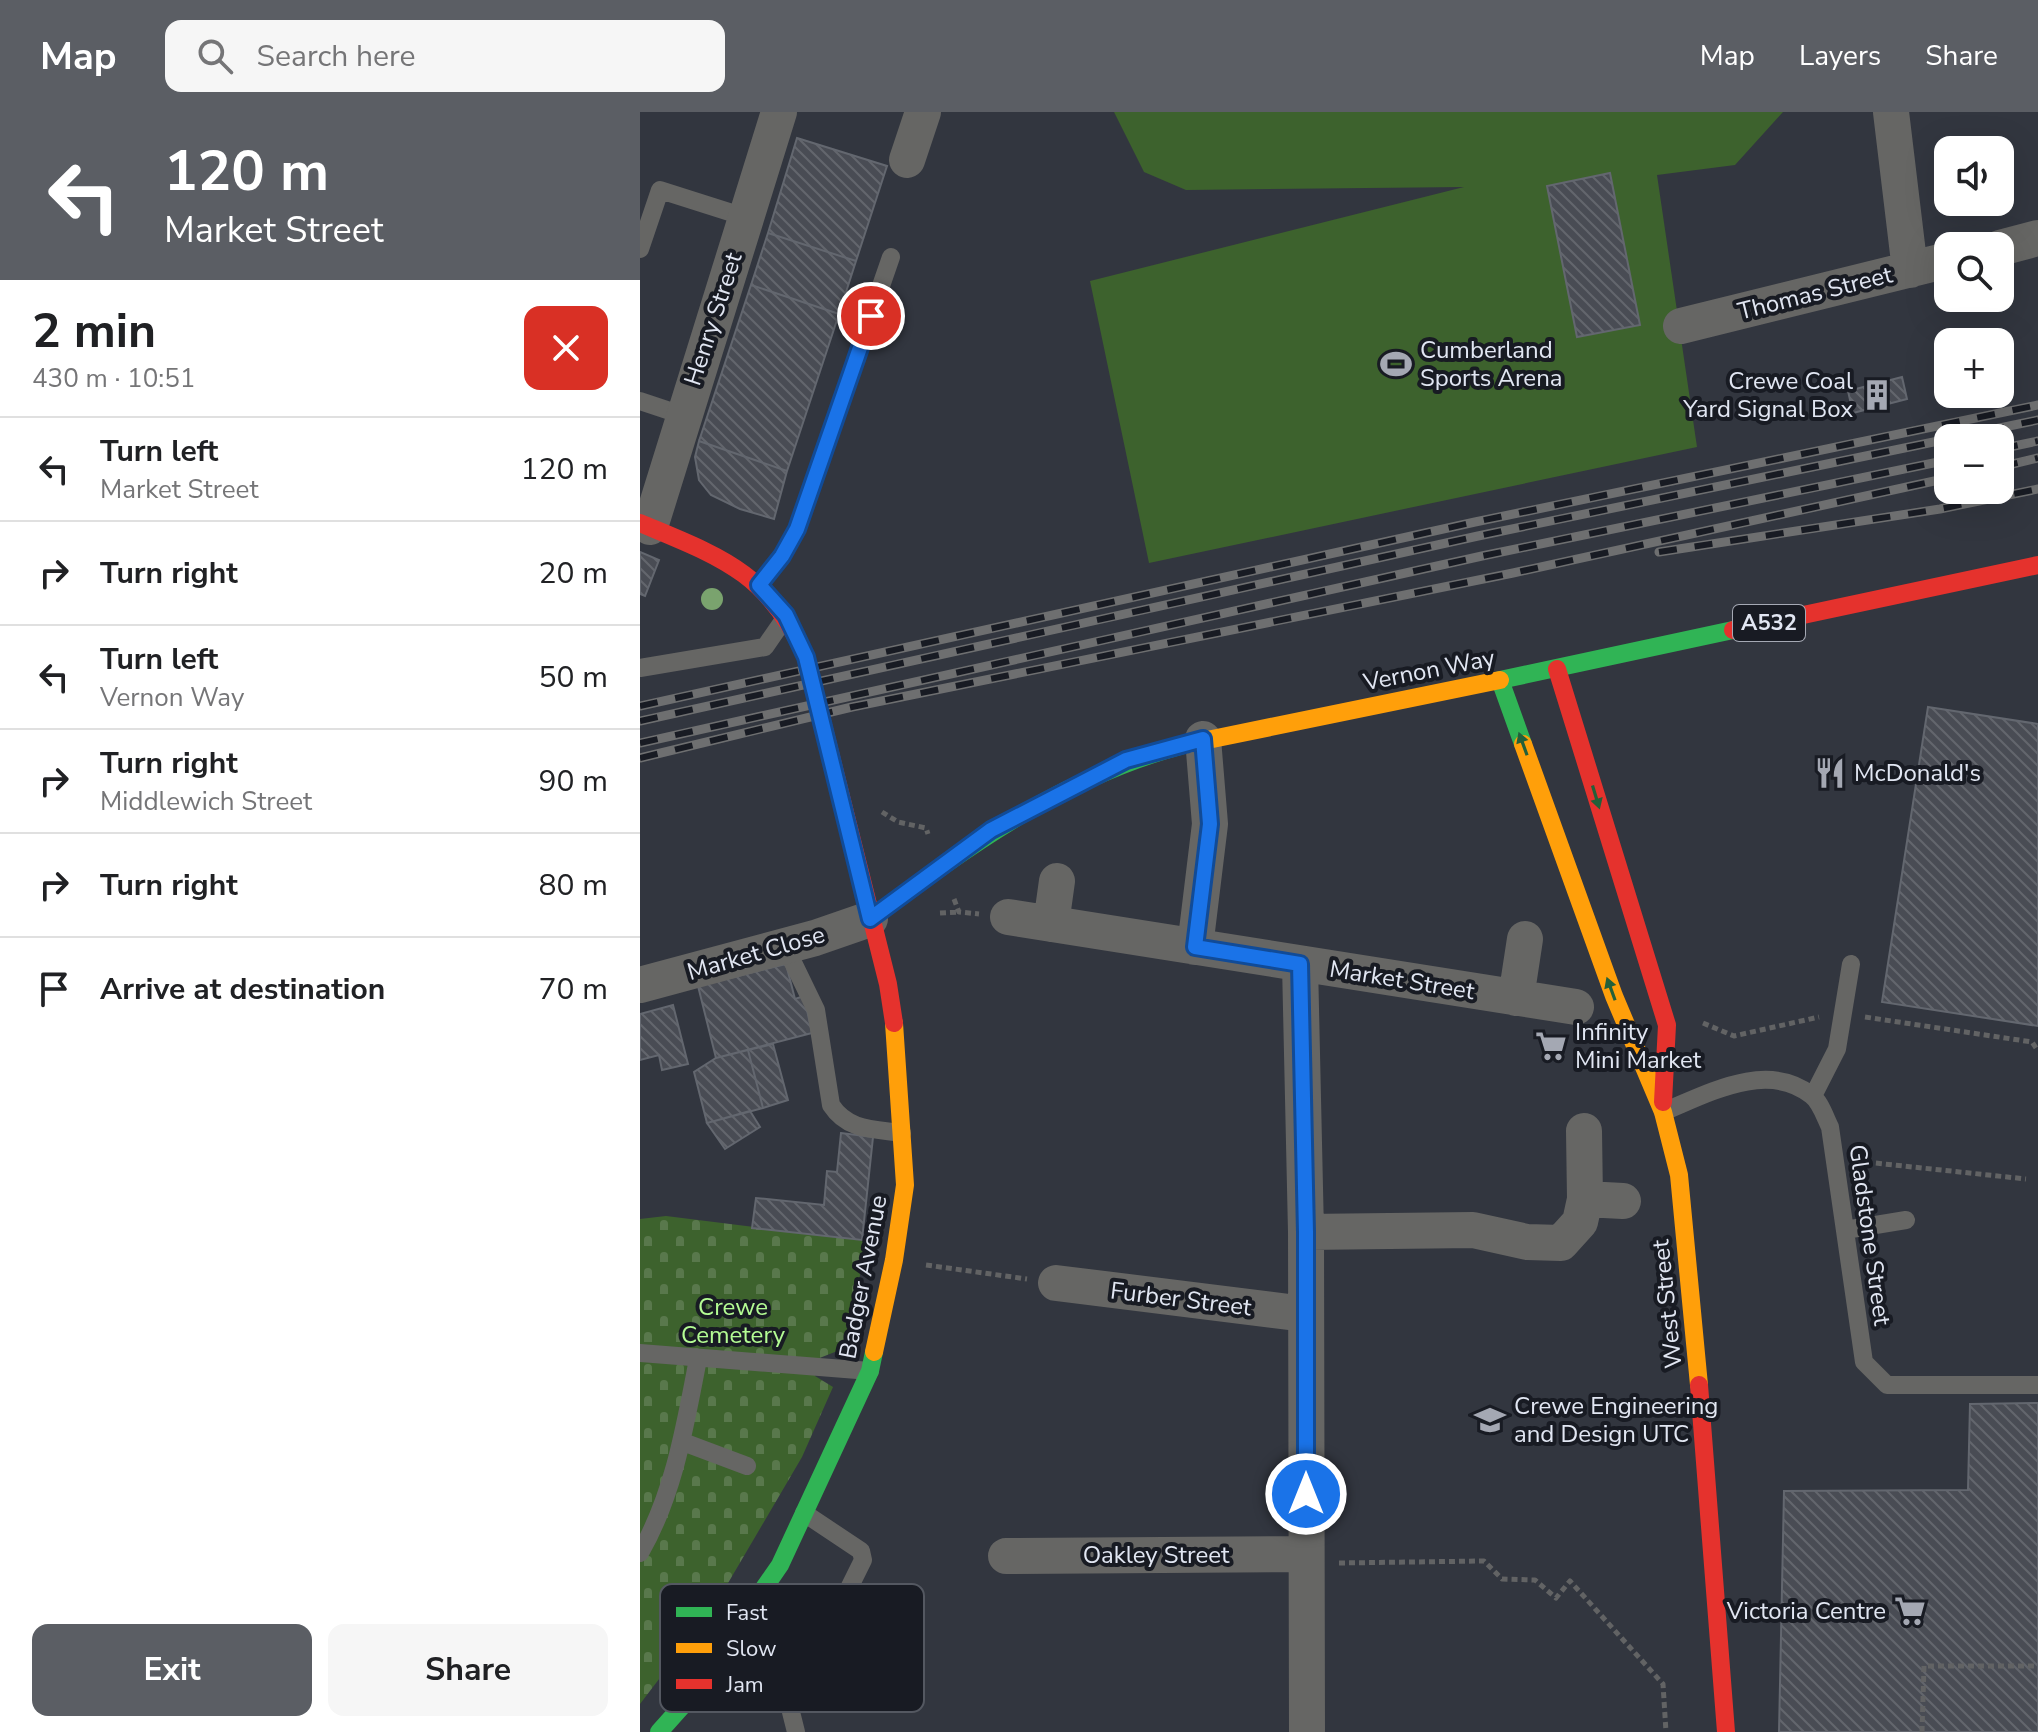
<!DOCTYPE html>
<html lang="en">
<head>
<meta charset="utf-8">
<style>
  body { margin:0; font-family:"Nunito Sans",sans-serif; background:#f6f6f6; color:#202124; height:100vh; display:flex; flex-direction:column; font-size:30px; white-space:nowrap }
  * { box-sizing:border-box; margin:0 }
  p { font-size:26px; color:#757577 }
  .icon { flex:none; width:44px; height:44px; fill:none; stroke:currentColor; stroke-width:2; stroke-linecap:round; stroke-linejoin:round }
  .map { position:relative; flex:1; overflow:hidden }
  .drawer { display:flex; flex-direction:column; background:#fff; width:640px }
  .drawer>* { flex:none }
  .guide { background:#5b5e64; color:#fff; overflow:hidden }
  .buttons { position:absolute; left:1294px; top:24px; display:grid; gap:16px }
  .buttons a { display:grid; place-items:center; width:80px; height:80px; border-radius:16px; background:#fff; box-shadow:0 8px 32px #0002; font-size:40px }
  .pin { position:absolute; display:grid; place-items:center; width:68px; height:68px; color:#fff; margin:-34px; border:4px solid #fff; border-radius:50%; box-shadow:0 2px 8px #0007 }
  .me { position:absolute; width:88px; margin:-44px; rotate:0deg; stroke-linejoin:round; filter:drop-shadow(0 0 6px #0008) }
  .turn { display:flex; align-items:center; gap:28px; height:168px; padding:0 32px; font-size:36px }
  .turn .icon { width:104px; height:104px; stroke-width:2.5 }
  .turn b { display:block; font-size:56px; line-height:68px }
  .round { display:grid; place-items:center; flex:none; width:84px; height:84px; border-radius:16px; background:#f6f6f6 }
  .headline { display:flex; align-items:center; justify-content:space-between; height:136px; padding:0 32px }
  h1 { font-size:48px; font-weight:700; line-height:60px }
  .button { display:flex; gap:16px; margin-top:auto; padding:16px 32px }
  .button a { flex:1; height:92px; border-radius:16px; background:#5b5e64; color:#fff; font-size:32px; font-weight:700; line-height:92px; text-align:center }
  .button a+a { background:#f6f6f6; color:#202124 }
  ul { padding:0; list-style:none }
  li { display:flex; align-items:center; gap:24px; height:104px; padding:0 32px; border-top:2px solid #e0e0e0 }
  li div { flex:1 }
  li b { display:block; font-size:30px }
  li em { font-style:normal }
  header { display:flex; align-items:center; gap:48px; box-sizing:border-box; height:112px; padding:0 40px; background:#5b5e64; color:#fff }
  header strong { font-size:38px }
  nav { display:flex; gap:44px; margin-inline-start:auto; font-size:28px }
  .search { width:560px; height:72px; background:#f6f6f6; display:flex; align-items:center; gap:20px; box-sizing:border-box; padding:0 28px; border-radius:16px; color:#757577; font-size:30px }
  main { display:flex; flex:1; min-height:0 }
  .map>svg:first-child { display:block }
  .grass { fill:#3d622d }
  .cemetery { fill:url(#cemetery-stones) }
  .building { fill:url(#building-back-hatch); stroke:#63676f; stroke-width:2 }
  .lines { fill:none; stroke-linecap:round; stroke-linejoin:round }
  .path { stroke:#626364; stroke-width:5; stroke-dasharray:6 4; stroke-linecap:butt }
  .lane { stroke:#666664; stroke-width:18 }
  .street { stroke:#666664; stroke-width:36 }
  .fast { stroke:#30b455; stroke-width:18 }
  .slow { stroke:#ff9f0a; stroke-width:18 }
  .jam { stroke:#e5322d; stroke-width:18 }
  .rail-casing { stroke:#6e6f70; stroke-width:9 }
  .rail { stroke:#181b23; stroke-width:6; stroke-dasharray:18; stroke-linecap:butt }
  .tree { fill:#7aa36e }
  .oneway { fill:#23603a }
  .route-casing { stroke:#114b97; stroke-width:20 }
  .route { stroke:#1a73e8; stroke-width:14 }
  .labels { text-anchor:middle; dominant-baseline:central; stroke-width:8; stroke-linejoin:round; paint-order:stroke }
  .shield { fill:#181b23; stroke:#a5a9b4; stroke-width:2 }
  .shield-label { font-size:22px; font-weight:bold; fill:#e1e6f2 }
  .street-label { font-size:24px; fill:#e1e6f2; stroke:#181b23 }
  .poi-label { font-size:24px; fill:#e1e6f2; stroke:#181b23; text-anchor:start }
  .park-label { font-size:24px; fill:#b4fc94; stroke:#181b23 }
  .key { fill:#181b23; stroke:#545861; stroke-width:2 }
  .key-label { font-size:22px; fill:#e1e6f2 }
</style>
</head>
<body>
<header>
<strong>Map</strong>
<div class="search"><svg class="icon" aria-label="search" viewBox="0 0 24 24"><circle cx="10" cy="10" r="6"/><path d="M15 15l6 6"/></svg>Search here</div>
<nav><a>Map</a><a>Layers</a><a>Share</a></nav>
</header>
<main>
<section class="drawer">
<div class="guide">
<div class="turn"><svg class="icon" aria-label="left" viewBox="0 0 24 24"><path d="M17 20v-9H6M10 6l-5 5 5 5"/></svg><div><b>120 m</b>Market Street</div></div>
</div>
<div class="headline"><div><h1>2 min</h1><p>430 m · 10:51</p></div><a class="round" style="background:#d93025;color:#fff"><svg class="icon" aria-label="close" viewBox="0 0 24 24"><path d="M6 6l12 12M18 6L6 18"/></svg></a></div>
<ul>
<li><svg class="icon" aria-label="left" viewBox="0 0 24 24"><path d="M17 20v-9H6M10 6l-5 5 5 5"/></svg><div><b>Turn left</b><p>Market Street</p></div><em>120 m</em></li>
<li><svg class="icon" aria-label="right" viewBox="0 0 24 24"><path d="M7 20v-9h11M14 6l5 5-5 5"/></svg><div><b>Turn right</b></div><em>20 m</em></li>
<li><svg class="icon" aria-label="left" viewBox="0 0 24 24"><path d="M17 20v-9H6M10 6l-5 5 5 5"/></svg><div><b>Turn left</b><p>Vernon Way</p></div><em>50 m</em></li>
<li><svg class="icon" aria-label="right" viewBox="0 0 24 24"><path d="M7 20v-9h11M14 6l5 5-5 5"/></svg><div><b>Turn right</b><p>Middlewich Street</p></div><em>90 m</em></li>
<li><svg class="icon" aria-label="right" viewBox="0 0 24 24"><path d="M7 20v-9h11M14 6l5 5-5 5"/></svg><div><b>Turn right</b></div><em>80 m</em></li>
<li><svg class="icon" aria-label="arrive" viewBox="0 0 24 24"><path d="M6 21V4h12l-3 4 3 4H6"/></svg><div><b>Arrive at destination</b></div><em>70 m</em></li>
</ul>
<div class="button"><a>Exit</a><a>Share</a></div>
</section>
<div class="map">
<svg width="1398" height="1620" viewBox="0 0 1398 1620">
  <defs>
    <pattern id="cemetery-stones" width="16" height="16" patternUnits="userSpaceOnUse" patternTransform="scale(2)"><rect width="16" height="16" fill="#3d622d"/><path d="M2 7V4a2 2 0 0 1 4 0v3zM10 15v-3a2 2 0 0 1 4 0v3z" fill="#59784c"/></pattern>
    <pattern id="building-back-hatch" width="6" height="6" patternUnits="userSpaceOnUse" patternTransform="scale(2)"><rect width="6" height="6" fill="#494c54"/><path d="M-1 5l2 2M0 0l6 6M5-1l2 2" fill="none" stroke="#63666d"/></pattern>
  </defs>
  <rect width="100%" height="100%" fill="#32363f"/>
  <!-- grass -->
  <path class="grass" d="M474 0H1143L1095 53 1017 63 1057 335 509 451 450 169 824 75 546 78 504 60Z"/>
  <!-- cemetery -->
  <path class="cemetery" d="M26 1104 227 1129 205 1236 177 1247 175 1264 193 1275 162 1345 74 1495 0 1592V1107Z"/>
  <!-- building -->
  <path class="building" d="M157 26 247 54 216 149 128 121Z
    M970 61 1000 213 937 225 907 74Z
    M128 121 216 149 199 202 111 173Z
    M111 173 199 202 147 359 59 329Z
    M1262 265 1267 287 1213 301 1208 279Z
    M59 329 147 359 134 407 100 397 71 383 59 368 55 345Z
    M0 440 19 448 5 484 0 482Z
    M1288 595 1398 612V914L1242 890Z
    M146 852 155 887 164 884 172 921 76 946 58 874Z
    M33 893 48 952 22 958 19 943 0 948V902Z
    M133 932 148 988 123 996 108 938Z
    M108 938 123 996 67 1011 54 960 76 946Z
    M110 999 120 1015 85 1037 67 1011Z
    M201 1021 233 1025 222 1128 112 1116 116 1086 184 1093 187 1059 197 1060Z
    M1398 1291V1620H1139L1144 1379 1328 1378 1330 1292Z"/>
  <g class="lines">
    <!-- path -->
    <path class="path" d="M242 700 258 710 286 716 288 722
      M314 787 319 800 339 802
      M300 801 319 800
      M1225 905 1392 930 1398 939
      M1063 911 1094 924 1179 905
      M1216 1049 1386 1067
      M286 1153 387 1167
      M699 1451 844 1449 862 1467 895 1468 916 1486 930 1469 1023 1572 1026 1620
      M1282 1620 1284 1554H1398"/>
    <!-- lane -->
    <path class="lane" d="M0 137 20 78 105 105
      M0 289 42 303
      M119 473 142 444 157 417 251 145
      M0 556 125 535 145 506
      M145 834 176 898 191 993C208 1019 234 1017 262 1021
      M1173 984 1197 937 1211 852
      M1023 1000C1067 982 1127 948 1171 983 1180 989 1185 1005 1190 1015L1224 1250 1247 1273H1398
      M1205 1118 1266 1108
      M0 1241 230 1259
      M43 1330 107 1354
      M0 1441C34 1382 45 1314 58 1247
      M156 1620 151 1600 158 1579 223 1448 221 1439 164 1401"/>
    <!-- street -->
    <path class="street" d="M1251 0 1270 158
      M267 48 283 0
      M1360 136 1398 126
      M1041 214 1308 148
      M10 415 139 0
      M368 805 936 895
      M411 812 417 769
      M555 835 570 712 563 627
      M660 852 666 1120 667 1620
      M0 873 175 826 230 807
      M876 886 885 827
      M945 1087 983 1089
      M666 1120 833 1118 887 1130 921 1131 940 1110 945 1087 944 1019
      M416 1171 665 1202
      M366 1444 666 1442"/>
    <!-- fast -->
    <path class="fast" d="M883 632 860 568 1093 518
      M230 807C330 733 421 666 543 633
      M19 1620 44 1592 140 1453 230 1259 234 1240"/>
    <!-- slow -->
    <path class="slow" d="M883 632 974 884 1023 1000 1039 1063 1059 1273
      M543 633 860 568
      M234 1240 254 1148 265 1073 254 911"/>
    <!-- jam -->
    <path class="jam" d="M0 411C81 445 128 460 166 545L248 872 254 911
      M1093 518 1398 453
      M917 557 1027 913 1023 990
      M1059 1273 1086 1620"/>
    <defs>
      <path id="rail" d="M1311 326 1398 308
        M1360 337 1398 329
        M1360 355 1398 346
        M1019 440 1300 397 1398 377
        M0 594 835 410 1398 293
        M0 609 838 424 1308 327
        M0 631 842 444 1308 348
        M0 646 212 595 873 461 1308 366"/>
    </defs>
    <!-- rail casing -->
    <use href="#rail" class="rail-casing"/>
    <!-- rail -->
    <use href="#rail" class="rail"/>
  </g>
  <!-- trees -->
  <circle class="tree" cx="72" cy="487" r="11"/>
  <!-- one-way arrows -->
  <defs><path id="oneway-solid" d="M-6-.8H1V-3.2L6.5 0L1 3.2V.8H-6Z" transform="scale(2)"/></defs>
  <g class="oneway">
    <use href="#oneway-solid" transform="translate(883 632) rotate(-110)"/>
    <use href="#oneway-solid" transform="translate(956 685) rotate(73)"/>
    <use href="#oneway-solid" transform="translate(971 877) rotate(-110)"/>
  </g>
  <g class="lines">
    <defs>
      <path id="route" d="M231 204 157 417 142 444 119 473 146 503 166 545 230 807 351 718 486 648 563 627 570 712 555 835 660 852 666 1120V1382"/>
    </defs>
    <!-- route casing -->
    <use href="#route" class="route-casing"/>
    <!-- route -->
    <use href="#route" class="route"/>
  </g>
  <!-- icons -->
  <defs>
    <symbol id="stadium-bare" viewBox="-9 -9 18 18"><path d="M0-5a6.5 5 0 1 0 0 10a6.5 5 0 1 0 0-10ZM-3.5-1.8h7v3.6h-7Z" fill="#a4a8b3" stroke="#181b23" stroke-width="2.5" paint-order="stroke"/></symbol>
    <symbol id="building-bare" viewBox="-9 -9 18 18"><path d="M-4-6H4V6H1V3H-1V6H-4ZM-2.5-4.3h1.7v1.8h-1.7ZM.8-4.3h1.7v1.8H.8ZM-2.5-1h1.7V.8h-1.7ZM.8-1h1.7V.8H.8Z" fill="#a4a8b3" stroke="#181b23" stroke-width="2.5" paint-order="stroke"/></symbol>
    <symbol id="restaurant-bare" viewBox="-9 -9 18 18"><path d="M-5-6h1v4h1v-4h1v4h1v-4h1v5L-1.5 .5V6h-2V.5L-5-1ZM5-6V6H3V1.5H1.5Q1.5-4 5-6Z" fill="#a4a8b3" stroke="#181b23" stroke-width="2.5" paint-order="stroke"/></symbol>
    <symbol id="supermarket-bare" viewBox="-9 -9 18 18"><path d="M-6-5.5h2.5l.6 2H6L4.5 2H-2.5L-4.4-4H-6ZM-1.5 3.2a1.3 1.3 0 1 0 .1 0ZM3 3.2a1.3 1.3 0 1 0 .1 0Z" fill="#a4a8b3" stroke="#181b23" stroke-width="2.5" paint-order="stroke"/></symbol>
    <symbol id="school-bare" viewBox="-9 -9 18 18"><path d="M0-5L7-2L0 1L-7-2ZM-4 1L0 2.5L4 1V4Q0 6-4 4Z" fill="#a4a8b3" stroke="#181b23" stroke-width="2.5" paint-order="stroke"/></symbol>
  </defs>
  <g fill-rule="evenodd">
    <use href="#stadium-bare" x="734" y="230" width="44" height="44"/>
    <use href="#building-bare" x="1215" y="261" width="44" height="44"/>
    <use href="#restaurant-bare" x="1168" y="639" width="44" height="44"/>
    <use href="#supermarket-bare" x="889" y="912" width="44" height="44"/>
    <use href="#school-bare" x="828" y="1286" width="44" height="44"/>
    <use href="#supermarket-bare" x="1248" y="1477" width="44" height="44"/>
  </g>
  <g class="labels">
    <!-- shield labels -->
    <rect class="shield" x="1093" y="493" width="72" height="36" rx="6"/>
    <g class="shield-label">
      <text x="1129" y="511">A532</text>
    </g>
    <!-- street labels -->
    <g class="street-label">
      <text transform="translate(1175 181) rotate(-14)">Thomas Street</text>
      <text transform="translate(73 207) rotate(-72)">Henry Street</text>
      <text transform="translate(789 558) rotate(-11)">Vernon Way</text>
      <text transform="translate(116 841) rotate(-16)">Market Close</text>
      <text transform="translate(762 868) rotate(9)">Market Street</text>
      <text transform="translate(1230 1123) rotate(82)">Gladstone Street</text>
      <text transform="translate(223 1165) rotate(-79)">Badger Avenue</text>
      <text transform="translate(541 1187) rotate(7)">Furber Street</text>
      <text transform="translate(1027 1192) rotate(-96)">West Street</text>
      <text x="516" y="1443">Oakley Street</text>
    </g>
    <!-- poi labels -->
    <g class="poi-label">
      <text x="780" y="238">Cumberland<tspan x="780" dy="28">Sports Arena</tspan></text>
      <text x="1213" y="269" text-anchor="end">Crewe Coal<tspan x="1213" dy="28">Yard Signal Box</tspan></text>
      <text x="1214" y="661">McDonald's</text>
      <text x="935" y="920">Infinity<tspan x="935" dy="28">Mini Market</tspan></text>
      <text x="874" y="1294">Crewe Engineering<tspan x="874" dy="28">and Design UTC</tspan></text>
      <text x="1246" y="1499" text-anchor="end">Victoria Centre</text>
    </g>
    <!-- park labels -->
    <g class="park-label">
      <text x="93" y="1195">Crewe<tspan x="93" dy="28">Cemetery</tspan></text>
    </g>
  </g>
  <!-- legend -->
  <rect x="20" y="1472" width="264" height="128" rx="12" class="key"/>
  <rect x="36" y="1495" width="36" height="10" fill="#30b455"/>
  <rect x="36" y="1531" width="36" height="10" fill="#ff9f0a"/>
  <rect x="36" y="1567" width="36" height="10" fill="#e5322d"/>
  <g class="key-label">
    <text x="86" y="1508">Fast</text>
    <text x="86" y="1544">Slow</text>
    <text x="86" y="1580">Jam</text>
  </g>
</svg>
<div class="buttons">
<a><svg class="icon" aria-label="sound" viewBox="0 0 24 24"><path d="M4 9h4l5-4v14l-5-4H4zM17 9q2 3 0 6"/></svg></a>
<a><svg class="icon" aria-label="search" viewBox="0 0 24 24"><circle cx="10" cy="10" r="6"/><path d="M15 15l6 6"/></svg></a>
<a>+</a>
<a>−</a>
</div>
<div class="pin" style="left:231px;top:204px;background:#d93025"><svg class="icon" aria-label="arrive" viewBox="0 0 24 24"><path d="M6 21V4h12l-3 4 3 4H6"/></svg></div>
<svg class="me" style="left:666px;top:1382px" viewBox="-20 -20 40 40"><circle r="17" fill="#1a73e8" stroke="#fff" stroke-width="3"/><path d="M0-11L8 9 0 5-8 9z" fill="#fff"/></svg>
</div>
</main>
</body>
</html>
